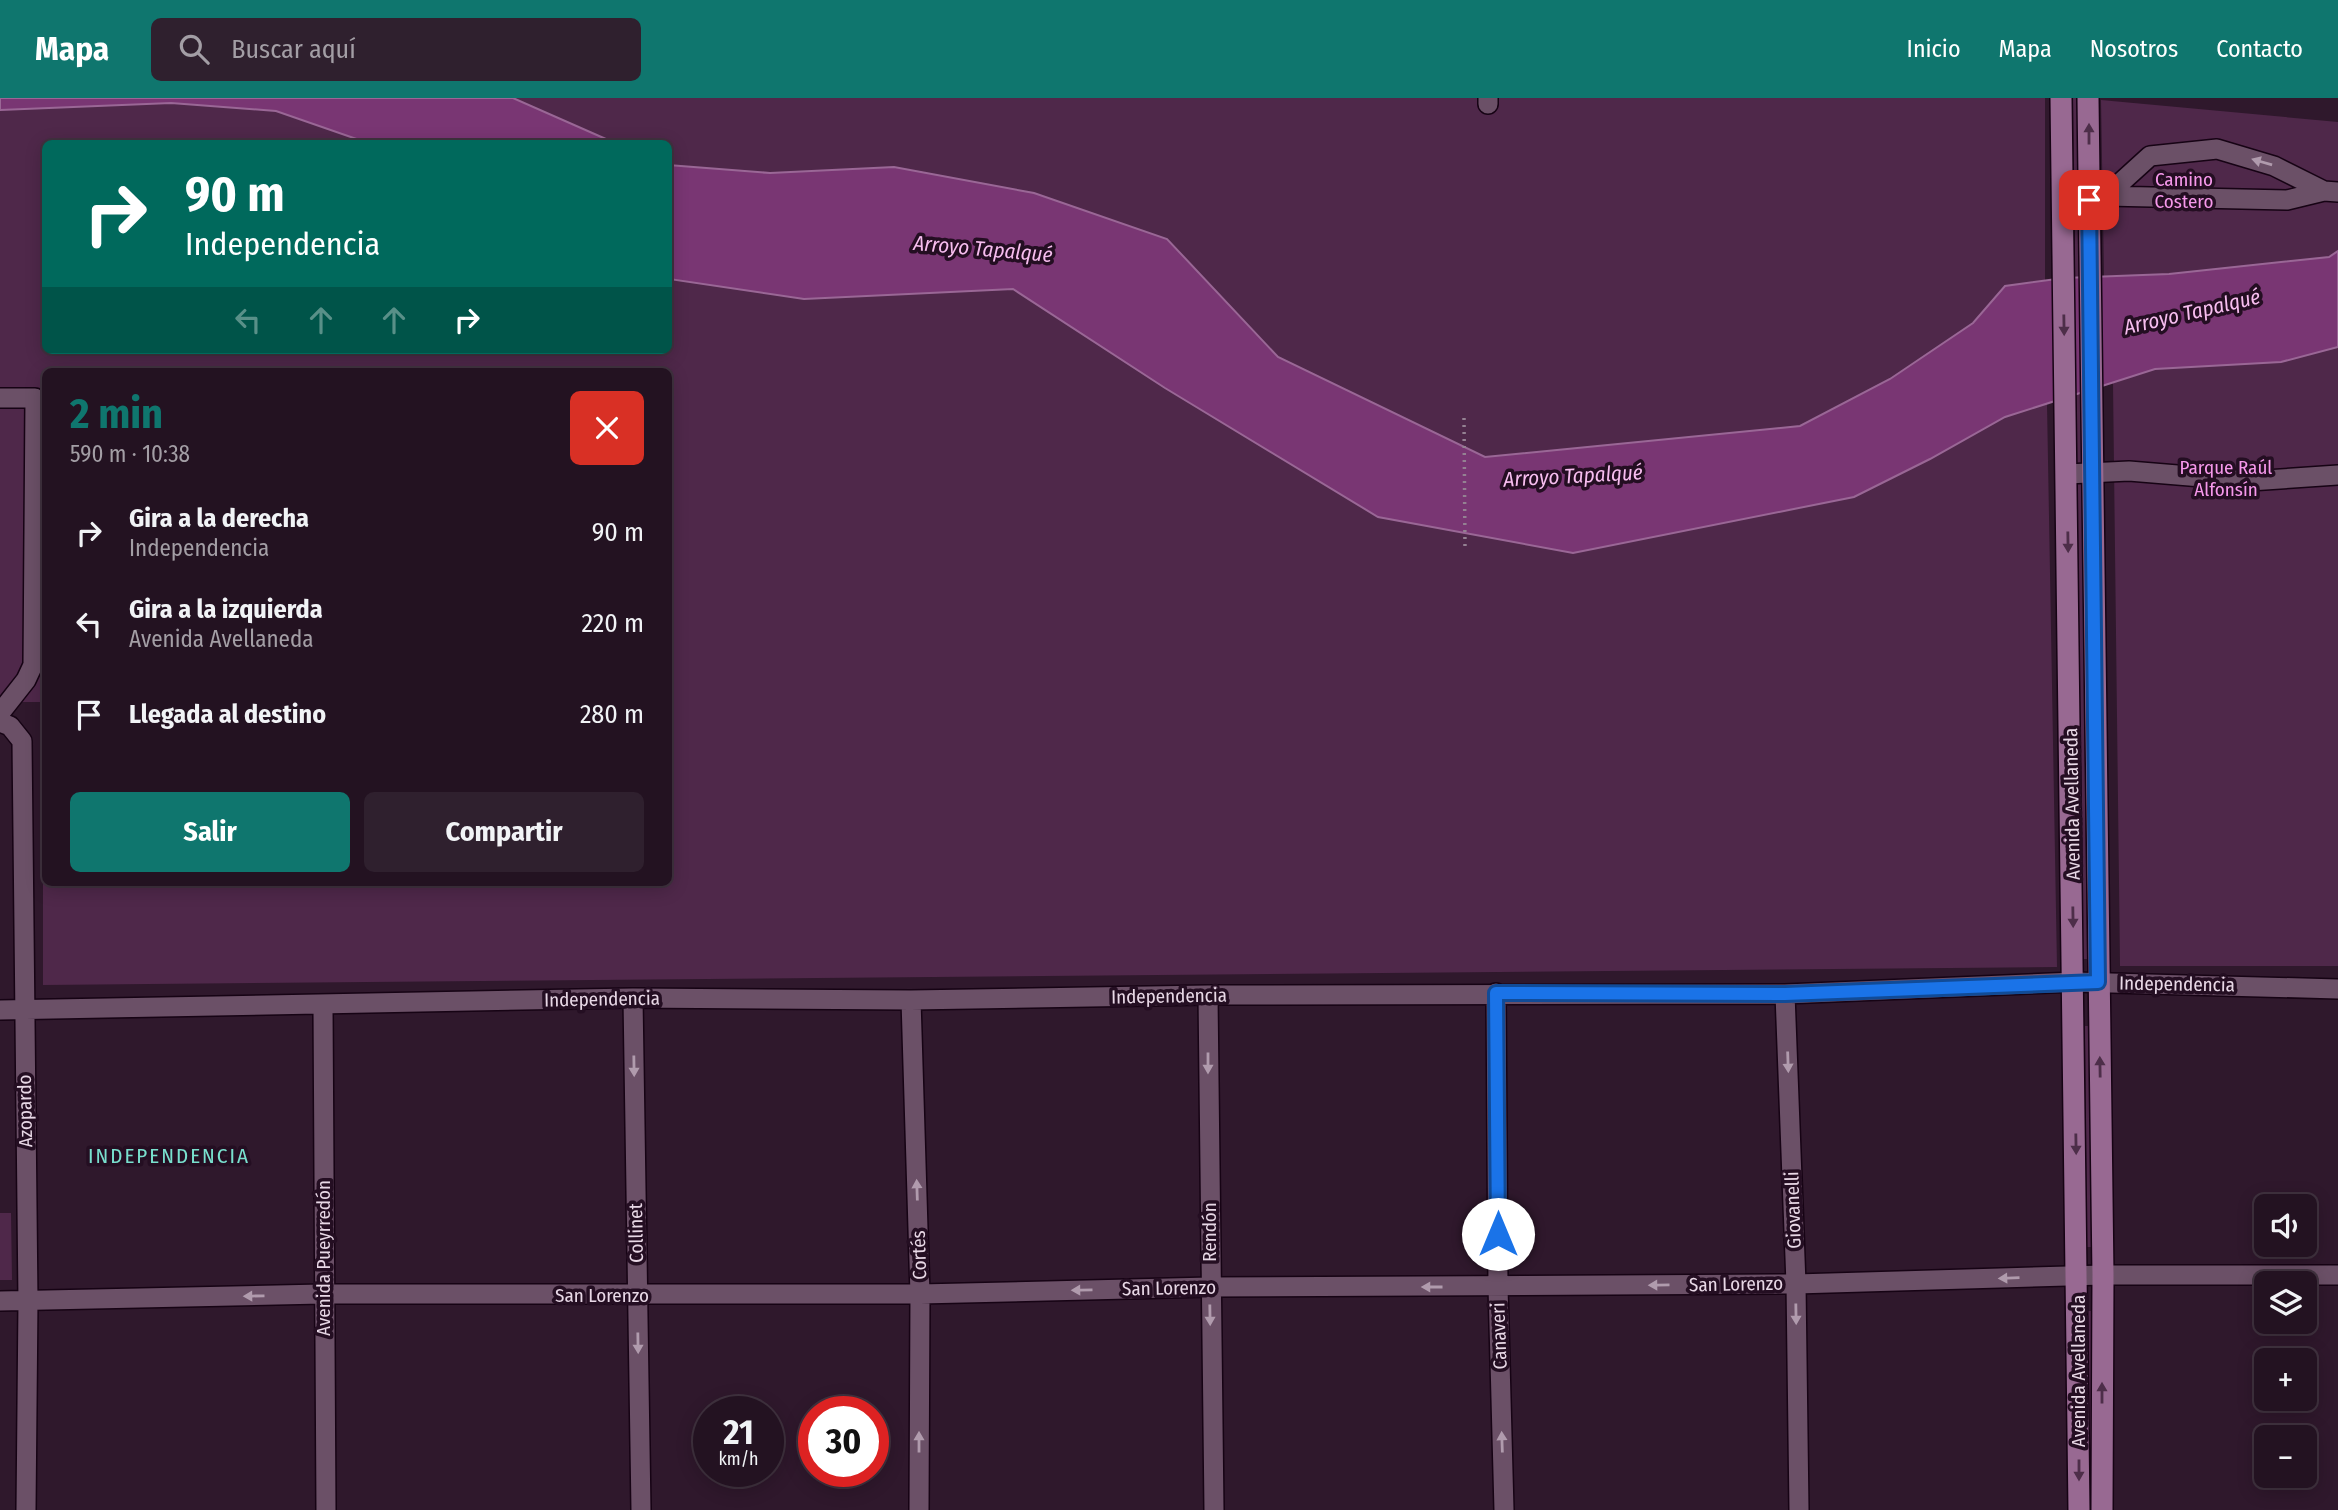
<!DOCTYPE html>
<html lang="es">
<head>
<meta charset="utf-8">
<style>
  body { margin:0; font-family:"Fira Sans Condensed",sans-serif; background:#2f202e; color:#f1f3f6; height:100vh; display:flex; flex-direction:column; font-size:26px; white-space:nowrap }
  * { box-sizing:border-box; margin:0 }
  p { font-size:23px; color:#a39ea5 }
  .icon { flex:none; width:38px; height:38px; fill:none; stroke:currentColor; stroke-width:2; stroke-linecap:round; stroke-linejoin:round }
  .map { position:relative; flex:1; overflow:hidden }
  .sheet { position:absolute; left:42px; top:270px; width:630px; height:518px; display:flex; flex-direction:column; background:#231221; border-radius:10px; box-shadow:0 4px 18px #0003,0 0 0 2px #40323f }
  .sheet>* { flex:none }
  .hud { position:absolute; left:42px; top:42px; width:630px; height:214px; border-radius:10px; box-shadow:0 4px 18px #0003,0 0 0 2px #40323f; background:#00695c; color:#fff; overflow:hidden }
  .controls { position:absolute; left:2254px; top:1096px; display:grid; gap:14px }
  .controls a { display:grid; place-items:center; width:63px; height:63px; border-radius:10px; background:#231221; box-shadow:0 4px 18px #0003,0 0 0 2px #40323f; font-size:35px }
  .speed { position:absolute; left:693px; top:1298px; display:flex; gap:14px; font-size:35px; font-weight:700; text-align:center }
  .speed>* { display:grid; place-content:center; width:91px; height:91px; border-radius:50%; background:#231221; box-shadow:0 4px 18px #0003,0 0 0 2px #40323f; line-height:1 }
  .speed small { font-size:18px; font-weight:400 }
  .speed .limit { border:10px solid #d22; background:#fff; color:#111 }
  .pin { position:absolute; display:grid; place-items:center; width:60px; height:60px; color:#fff; margin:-30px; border-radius:14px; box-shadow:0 4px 10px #0006 }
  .me { position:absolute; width:77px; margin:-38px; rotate:0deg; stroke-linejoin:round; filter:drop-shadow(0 0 5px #0008) }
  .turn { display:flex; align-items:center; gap:24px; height:147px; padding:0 28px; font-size:32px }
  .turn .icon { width:91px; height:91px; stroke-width:2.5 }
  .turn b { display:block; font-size:49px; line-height:60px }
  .lanes { display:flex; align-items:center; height:66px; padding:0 28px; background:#0003; justify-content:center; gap:35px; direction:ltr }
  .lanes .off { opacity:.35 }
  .round { display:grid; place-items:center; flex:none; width:74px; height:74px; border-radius:10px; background:#2f202e }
  .overview { display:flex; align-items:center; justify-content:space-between; height:119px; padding:0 28px }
  h1 { font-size:42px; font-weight:700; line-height:52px; color:#0f766e }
  .primary-button { display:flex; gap:14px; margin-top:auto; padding:14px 28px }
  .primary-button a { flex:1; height:80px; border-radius:10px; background:#0f766e; color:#fff; font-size:28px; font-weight:700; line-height:80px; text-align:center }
  .primary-button a+a { background:#2f202e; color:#f1f3f6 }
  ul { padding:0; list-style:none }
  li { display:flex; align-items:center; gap:21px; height:91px; padding:0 28px }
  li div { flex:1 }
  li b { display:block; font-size:26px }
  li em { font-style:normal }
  header { display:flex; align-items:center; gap:42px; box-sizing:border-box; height:98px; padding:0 35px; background:#0f766e; color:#fff }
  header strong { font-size:33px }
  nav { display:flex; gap:38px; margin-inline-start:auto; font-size:24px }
  .search { width:490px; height:63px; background:#2f202e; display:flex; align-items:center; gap:18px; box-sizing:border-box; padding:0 24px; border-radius:10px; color:#a39ea5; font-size:26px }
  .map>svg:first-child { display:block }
  .green { fill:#4f284a; fill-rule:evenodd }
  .water { fill:#793673; stroke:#9a6796; stroke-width:2 }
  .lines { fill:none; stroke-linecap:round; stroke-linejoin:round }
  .minor-casing { stroke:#160314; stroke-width:22 }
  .major-casing { stroke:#160314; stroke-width:24 }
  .path { stroke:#948192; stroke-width:3.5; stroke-dasharray:2 5; stroke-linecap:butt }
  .minor { stroke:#6b5067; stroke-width:19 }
  .major { stroke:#986992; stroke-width:21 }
  .oneway { fill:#4d2e49 }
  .oneway2 { fill:#b09bad }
  .route-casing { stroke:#114b97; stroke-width:18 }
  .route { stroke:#1a73e8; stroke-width:12 }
  .labels { text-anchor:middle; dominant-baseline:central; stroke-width:7; stroke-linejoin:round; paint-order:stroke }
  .park-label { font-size:19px; fill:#f698eb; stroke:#240e22 }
  .street-label { font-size:19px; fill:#e8d8e6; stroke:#240e22 }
  .water-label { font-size:21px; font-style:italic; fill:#f7bdef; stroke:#240e22 }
  .neighbourhood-label { font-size:21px; letter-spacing:2px; fill:#79e0ce; stroke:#240e22 }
</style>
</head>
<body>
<header>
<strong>Mapa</strong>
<div class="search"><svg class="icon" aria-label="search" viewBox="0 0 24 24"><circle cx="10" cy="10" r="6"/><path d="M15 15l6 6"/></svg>Buscar aquí</div>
<nav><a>Inicio</a><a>Mapa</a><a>Nosotros</a><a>Contacto</a></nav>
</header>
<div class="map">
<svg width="2338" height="1412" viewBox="0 0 2338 1412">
  <rect width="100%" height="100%" fill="#2f182c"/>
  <!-- green -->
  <path class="green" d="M513 0H2045V182L2005 188 1973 225 1890 281 1800 328 1485 359 1278 259 1167 141 1034 95 894 69 770 75 669 67 668 46 615 45Z
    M2073 0H2078L2087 861H2083Z
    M2101 2 2338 24V153L2329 159 2169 176 2104 178Z
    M170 5 276 13 368 45 46 46V252H668L669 181 804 201 1013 191 1165 290 1378 419 1573 455 1930 361 2005 319 2047 306 2057 869 43 887V604H0V12ZM46 273H668V784H46Z
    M2338 249V868H2120L2113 285 2156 271 2281 264Z
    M2085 928H2090L2091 1149H2087Z
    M0 1115H11L12 1182H0Z
    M2087 1213H2092L2093 1412H2088Z"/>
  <!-- water -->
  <path class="water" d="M0 0H513L615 45H368L276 13 171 5 0 12Z
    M668 67 770 75 894 69 1034 95 1167 141 1278 259 1485 359 1800 328 1890 281 1973 225 2005 188 2064 180 2169 176 2329 159 2338 153V249L2281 264 2155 271 2005 319 1930 361 1854 399 1573 455 1378 419 1165 290 1013 191 804 201 669 181Z"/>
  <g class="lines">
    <defs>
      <path id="minor" d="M1488 0V6
        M2324 93 2274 68 2217 51 2150 58 2106 98 2287 102 2324 93 2338 94
        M0 300H35L33 567 26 582 0 615
        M2067 376 2129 373 2250 383 2338 377
        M0 624 10 628 22 643 28 1203 26 1412
        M1496 895 1498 1189 1504 1412
        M1785 896 1796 1186 1799 1412
        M1208 897 1214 1412
        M633 900 641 1412
        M911 902 920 1196 919 1412
        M323 908 326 1412
        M0 912 633 900 911 902 1208 897 1785 896 2074 884 2338 891
        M0 1203 322 1196H920L1210 1189 1796 1186 2103 1177H2338"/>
      <path id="major" d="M2061 0 2079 1412
        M2088 0 2103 1177 2102 1412"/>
    </defs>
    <!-- minor casing -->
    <use href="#minor" class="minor-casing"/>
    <!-- major casing -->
    <use href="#major" class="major-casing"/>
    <!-- path -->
    <path class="path" d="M1464 320 1465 451"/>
    <!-- minor -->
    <use href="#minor" class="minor"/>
    <!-- major -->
    <use href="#major" class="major"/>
  </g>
  <!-- one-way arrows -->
  <defs><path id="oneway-solid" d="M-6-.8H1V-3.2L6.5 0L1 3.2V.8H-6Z" transform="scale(1.75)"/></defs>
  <g class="oneway">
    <use href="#oneway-solid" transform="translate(2089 36) rotate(-90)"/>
    <use href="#oneway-solid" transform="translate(2064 227) rotate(89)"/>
    <use href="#oneway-solid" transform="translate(2068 444) rotate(89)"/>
    <use href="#oneway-solid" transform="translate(2073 819) rotate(89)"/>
    <use href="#oneway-solid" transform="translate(2100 969) rotate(-91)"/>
    <use href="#oneway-solid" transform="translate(2076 1046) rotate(89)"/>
    <use href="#oneway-solid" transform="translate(2102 1295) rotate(-90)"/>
    <use href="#oneway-solid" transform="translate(2079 1372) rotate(90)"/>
  </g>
  <g class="oneway2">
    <use href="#oneway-solid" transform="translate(2262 64) rotate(-164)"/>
    <use href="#oneway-solid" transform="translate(1788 964) rotate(88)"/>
    <use href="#oneway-solid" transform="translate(1208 965) rotate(90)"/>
    <use href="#oneway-solid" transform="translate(634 968) rotate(89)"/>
    <use href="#oneway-solid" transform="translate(917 1092) rotate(-92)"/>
    <use href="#oneway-solid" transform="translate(2009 1180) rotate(178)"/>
    <use href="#oneway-solid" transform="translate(1659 1187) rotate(179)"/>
    <use href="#oneway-solid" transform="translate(1432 1189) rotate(180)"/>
    <use href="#oneway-solid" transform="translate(1082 1192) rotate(179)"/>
    <use href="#oneway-solid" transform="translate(254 1198) rotate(179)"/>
    <use href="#oneway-solid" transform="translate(1796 1216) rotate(89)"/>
    <use href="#oneway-solid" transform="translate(1210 1217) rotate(89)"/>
    <use href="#oneway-solid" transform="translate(638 1245) rotate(89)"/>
    <use href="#oneway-solid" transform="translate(919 1344) rotate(-90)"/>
    <use href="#oneway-solid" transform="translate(1502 1344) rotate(-92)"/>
  </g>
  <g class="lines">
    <defs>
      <path id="route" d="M1498 1136 1496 895 1785 896 2098 884 2089 102"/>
    </defs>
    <!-- route casing -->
    <use href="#route" class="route-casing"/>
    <!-- route -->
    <use href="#route" class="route"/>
  </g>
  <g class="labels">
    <!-- park labels -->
    <g class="park-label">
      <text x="2184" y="81">Camino<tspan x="2184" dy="22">Costero</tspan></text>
      <text x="2226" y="369">Parque Raúl<tspan x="2226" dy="22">Alfonsín</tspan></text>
    </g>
    <!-- street labels -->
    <g class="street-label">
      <text transform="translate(2072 706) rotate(-91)">Avenida Avellaneda</text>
      <text transform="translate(2177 886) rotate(1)">Independencia</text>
      <text transform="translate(1169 898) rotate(-1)">Independencia</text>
      <text transform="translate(602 901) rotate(-1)">Independencia</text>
      <text transform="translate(25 1013) rotate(-91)">Azopardo</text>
      <text transform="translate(1793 1112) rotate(-92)">Giovanelli</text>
      <text transform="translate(1209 1134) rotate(-90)">Rendón</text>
      <text transform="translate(636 1135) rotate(-91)">Collinet</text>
      <text transform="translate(919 1157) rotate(-92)">Cortés</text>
      <text transform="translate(323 1160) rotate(-90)">Avenida Pueyrredón</text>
      <text transform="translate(1736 1186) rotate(-1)">San Lorenzo</text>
      <text transform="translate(1169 1190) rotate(-1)">San Lorenzo</text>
      <text x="602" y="1197">San Lorenzo</text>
      <text transform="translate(1499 1238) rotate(-92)">Canaveri</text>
      <text transform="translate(2078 1273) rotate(-90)">Avenida Avellaneda</text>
    </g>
    <!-- water labels -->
    <g class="water-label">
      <text transform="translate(983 151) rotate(5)">Arroyo Tapalqué</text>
      <text transform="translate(2192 214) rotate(-13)">Arroyo Tapalqué</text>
      <text transform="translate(1573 378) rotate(-3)">Arroyo Tapalqué</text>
    </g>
    <!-- neighbourhood labels -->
    <g class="neighbourhood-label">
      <text x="169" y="1058">INDEPENDENCIA</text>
    </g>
  </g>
</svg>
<div class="controls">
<a><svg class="icon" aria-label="sound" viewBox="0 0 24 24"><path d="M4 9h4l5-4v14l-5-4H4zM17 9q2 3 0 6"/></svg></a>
<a><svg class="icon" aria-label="layers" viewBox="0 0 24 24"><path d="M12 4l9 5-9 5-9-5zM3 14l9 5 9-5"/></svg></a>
<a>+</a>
<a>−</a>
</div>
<div class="speed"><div>21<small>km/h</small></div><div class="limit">30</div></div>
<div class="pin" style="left:2089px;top:102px;background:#d93025"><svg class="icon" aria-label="arrive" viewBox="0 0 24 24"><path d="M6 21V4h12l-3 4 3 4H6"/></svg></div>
<svg class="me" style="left:1498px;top:1136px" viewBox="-20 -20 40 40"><circle r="19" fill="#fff"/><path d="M0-13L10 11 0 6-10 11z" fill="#1a73e8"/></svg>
<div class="hud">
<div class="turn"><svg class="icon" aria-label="right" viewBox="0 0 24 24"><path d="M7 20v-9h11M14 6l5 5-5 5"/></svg><div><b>90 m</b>Independencia</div></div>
<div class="lanes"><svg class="icon off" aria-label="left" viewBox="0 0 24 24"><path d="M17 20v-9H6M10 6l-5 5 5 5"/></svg><svg class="icon off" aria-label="ahead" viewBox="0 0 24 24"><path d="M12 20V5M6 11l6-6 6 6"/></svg><svg class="icon off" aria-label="ahead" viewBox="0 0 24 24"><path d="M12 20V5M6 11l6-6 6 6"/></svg><svg class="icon" aria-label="right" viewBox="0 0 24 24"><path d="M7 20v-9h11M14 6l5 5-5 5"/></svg></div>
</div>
<section class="sheet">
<div class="overview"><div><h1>2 min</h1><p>590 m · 10:38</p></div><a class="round" style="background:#d93025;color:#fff"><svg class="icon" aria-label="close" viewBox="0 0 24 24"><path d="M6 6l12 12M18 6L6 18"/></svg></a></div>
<ul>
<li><svg class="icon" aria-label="right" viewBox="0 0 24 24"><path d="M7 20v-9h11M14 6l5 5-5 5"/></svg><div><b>Gira a la derecha</b><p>Independencia</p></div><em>90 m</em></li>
<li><svg class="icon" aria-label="left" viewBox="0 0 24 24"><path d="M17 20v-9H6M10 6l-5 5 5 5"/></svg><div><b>Gira a la izquierda</b><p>Avenida Avellaneda</p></div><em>220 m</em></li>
<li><svg class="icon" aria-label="arrive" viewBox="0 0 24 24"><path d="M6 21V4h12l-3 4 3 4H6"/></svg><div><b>Llegada al destino</b></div><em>280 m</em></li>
</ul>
<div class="primary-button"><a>Salir</a><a>Compartir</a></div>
</section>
</div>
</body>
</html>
